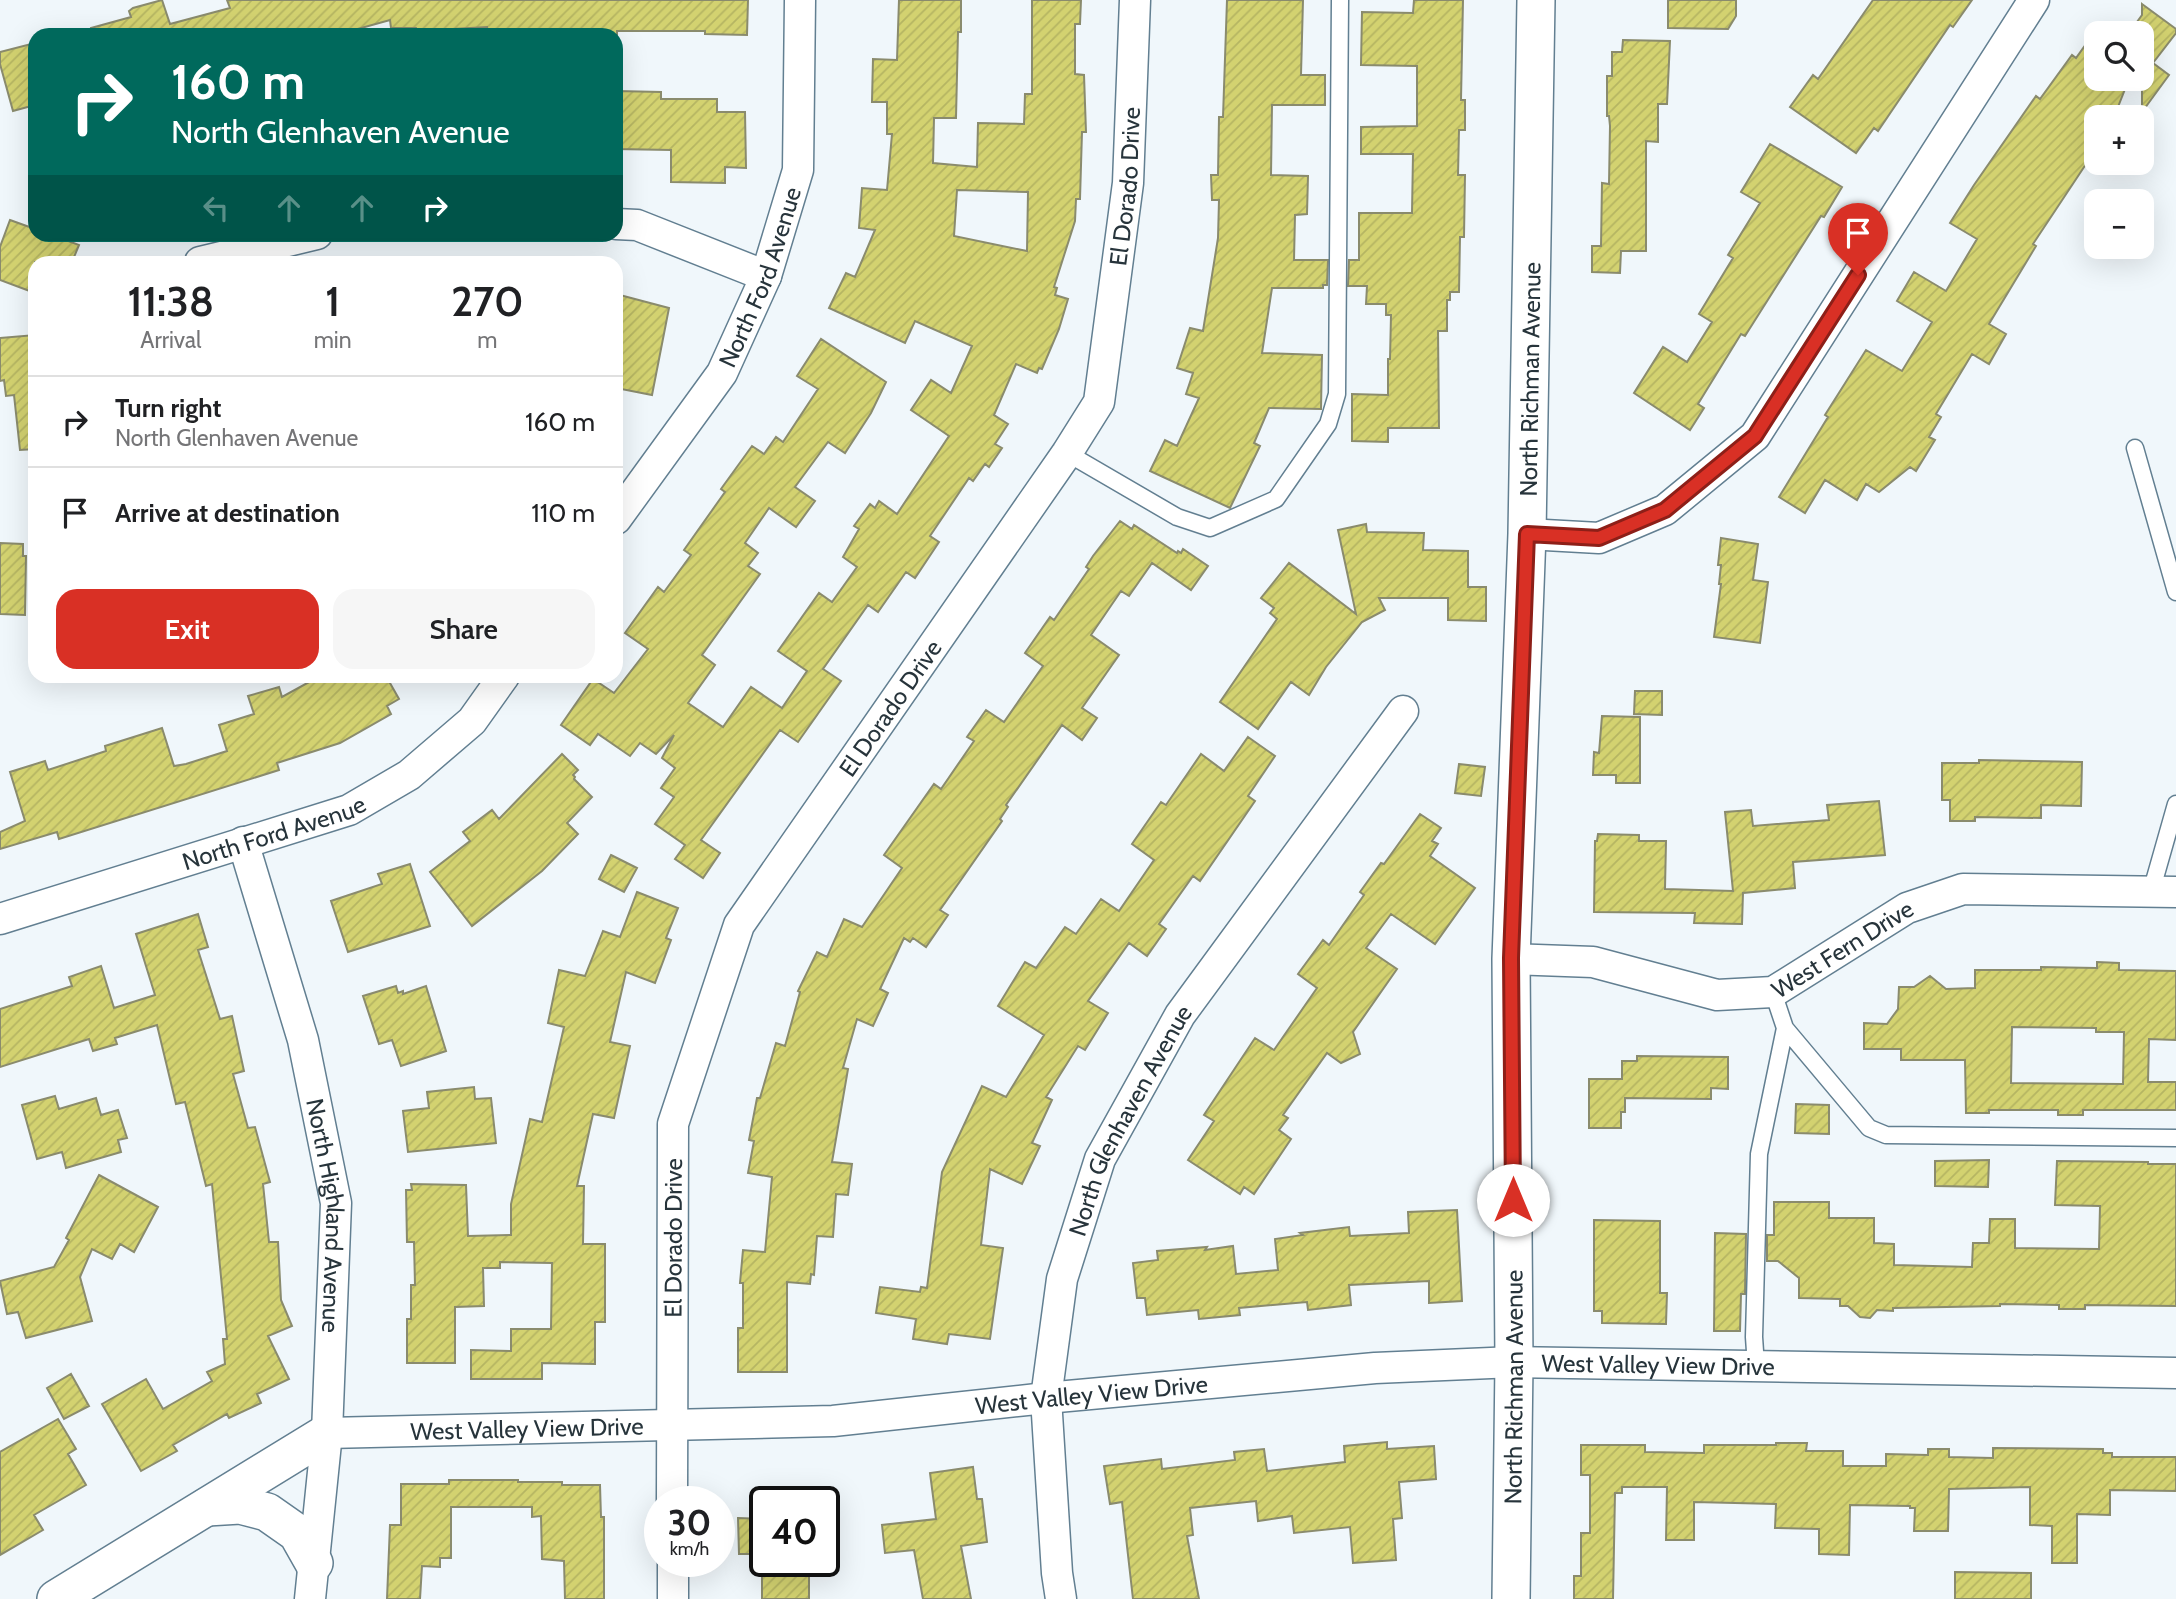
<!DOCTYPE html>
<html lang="en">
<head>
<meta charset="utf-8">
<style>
  body { margin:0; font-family:Cabin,sans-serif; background:#f6f6f6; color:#202124; height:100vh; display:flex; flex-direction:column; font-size:26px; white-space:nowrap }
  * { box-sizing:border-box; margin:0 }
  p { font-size:23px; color:#757577 }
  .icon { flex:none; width:38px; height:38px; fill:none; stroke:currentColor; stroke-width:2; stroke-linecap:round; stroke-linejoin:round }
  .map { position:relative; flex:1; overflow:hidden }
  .side { position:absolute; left:28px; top:256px; width:595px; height:427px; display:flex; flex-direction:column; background:#fff; border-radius:21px; box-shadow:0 7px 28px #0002 }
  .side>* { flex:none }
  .hud { position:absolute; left:28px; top:28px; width:595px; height:214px; border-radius:21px; box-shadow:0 7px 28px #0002; background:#00695c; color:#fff; overflow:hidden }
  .controls { position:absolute; left:2084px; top:21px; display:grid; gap:14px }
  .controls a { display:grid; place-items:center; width:70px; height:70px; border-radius:14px; background:#fff; box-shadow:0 7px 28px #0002; font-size:35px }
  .speed { position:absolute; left:644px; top:1486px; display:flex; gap:14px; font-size:35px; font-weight:700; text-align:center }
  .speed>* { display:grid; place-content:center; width:91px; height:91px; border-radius:50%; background:#fff; box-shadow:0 7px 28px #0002; line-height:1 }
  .speed small { font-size:18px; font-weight:400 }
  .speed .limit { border:4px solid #111; border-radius:10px; background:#fff; color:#111 }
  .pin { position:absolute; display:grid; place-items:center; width:60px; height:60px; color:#fff; margin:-72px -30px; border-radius:50% 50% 50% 0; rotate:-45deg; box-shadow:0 0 7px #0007 }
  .pin .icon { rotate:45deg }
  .me { position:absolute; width:77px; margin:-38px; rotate:0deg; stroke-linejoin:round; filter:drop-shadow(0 0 5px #0008) }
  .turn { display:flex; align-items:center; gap:24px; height:147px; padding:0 28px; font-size:32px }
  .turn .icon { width:91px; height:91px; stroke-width:2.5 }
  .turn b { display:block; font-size:49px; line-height:60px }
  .lanes { display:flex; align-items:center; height:66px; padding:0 28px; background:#0003; justify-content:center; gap:35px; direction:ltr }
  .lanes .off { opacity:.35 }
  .eta { display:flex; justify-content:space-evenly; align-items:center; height:119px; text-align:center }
  .eta b { font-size:42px; font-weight:600; line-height:49px }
  .action { display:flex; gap:14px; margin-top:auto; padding:14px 28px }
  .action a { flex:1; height:80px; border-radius:21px; background:#d93025; color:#fff; font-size:28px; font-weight:600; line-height:80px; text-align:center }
  .action a+a { background:#f6f6f6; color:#202124 }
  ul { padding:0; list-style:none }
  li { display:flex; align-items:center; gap:21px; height:91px; padding:0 28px; border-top:2px solid #e0e0e0 }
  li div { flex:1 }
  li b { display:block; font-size:26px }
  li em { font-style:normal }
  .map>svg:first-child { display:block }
  .building { fill:url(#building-hatch); stroke:#8a8b6d; stroke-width:2; fill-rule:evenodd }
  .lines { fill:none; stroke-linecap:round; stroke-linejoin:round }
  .service-casing { stroke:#627f91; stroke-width:19 }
  .minor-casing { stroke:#627f91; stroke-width:33 }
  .tertiary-casing { stroke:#627f91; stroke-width:40 }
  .service { stroke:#fff; stroke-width:16 }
  .minor { stroke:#fff; stroke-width:30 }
  .tertiary { stroke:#fff; stroke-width:37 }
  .route-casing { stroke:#8d1f18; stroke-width:18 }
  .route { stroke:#d93025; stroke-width:12 }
  .labels { text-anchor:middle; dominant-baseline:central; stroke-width:5; stroke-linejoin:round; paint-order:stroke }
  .street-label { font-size:24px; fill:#27343b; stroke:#f0f7fb }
</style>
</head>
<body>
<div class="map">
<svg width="2176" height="1599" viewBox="0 0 2176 1599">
  <defs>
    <pattern id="building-hatch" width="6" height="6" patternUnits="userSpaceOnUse" patternTransform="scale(1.75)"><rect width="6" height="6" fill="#d3d270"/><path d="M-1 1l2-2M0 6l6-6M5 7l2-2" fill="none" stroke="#b5b562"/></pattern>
  </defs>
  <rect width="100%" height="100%" fill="#f0f7fb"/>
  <!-- building -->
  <path class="building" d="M162 0 170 24 230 8 227 0H748L747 35 705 34V31H617V35H589V30L543 29V35H487V27L417 31 416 28H391L390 20 336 35H92L91 28 131 17 129 11 133 8Z
    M899 0H961V32H958L956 118H934L933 163 977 167 978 123 1024 124 1025 94H1032V0H1081L1080 24H1075V74L1084 75 1086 132H1082L1080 199H1076L1075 221 1054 287 1057 288 1055 295 1068 299 1059 329 1042 369 1039 368 1037 373 1016 364 994 415 1008 424 995 444 1002 448 989 467 985 464 973 481 969 478 930 536 939 542 915 578 906 572 878 612 868 605 823 669 841 681 798 742 780 730 701 840 720 853 703 878 675 859 685 845 655 824 674 797 661 788 675 768 662 758 674 735 656 754 640 743 630 756 598 734 590 745 561 725 593 679 614 693 648 649 625 633 658 587 664 592 691 555 684 550 725 492 721 489 752 446 764 454 776 437 783 442 818 389 797 376 821 339 886 382 871 413 845 453 828 442 795 487 815 501 796 527 769 508 745 543 758 553 748 566 760 574 702 655 715 665 688 703 723 727 751 687 782 708 807 671 778 651 819 593 832 602 857 567 843 557 859 529 854 526 870 504 875 508 879 501 897 514 949 436 911 410 931 380 951 393 972 346 915 321 905 343 829 308 846 273 855 277 875 230 859 228 862 188 887 190 892 134H887V102H872L873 59 897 60ZM957 190 1028 192 1027 251 954 236Z
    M1227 0H1303L1301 75H1325V105H1272L1271 175 1308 176 1307 214 1295 215 1294 260H1328L1327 285H1323V288H1272L1262 353 1322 355 1321 409 1269 408 1254 443 1260 446 1230 508 1150 471 1165 440 1177 446 1199 398 1186 394 1193 373 1177 368 1190 328 1203 331 1218 238 1219 200H1212L1211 175H1218L1219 117H1223Z
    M1414 0H1463L1461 100H1465V130H1459L1458 175H1465L1464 237H1460L1459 292H1450V300H1447V331H1438L1439 428H1388V442L1352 441V394L1388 395V359H1390L1391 315H1386V304H1366L1367 286H1348L1349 260H1359V213H1412L1413 154H1361V127L1417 126V66L1361 65 1362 12 1413 13Z
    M1668 0H1736V16L1728 29 1668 28Z
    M1873 0H1972L1953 27 1950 25 1878 131 1874 128 1856 153 1790 107 1813 75 1818 79Z
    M2142 4 2176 29V33L2153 63 2169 75 2142 112V33H2129L2142 15Z
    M2096 30V79H2129L2114 117H2096V149L2033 244 2036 246 1989 324 2006 334 1989 364 1972 354 1936 414 1941 417 1929 437 1935 440 1916 471 1910 467 1879 492 1866 484 1857 500 1825 480 1805 513 1779 497 1828 417 1825 415 1866 350 1902 371 1932 322 1897 301 1914 272 1946 291 1977 239 1950 223 1974 185 2036 96 2040 99 2072 55 2076 58Z
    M1623 40 1670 41 1667 104H1658V142L1646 141V251H1621L1620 273 1592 272V246H1601L1602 183 1609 184 1610 126 1609 116H1607V76H1612V52H1622Z
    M35 43V105L13 111 0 64V52Z
    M616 91 661 92V99H717V112H745L746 168 725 167V183L671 182V150L616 149Z
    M1770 144 1842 187 1824 217 1821 216 1745 336 1741 334 1698 404 1704 408 1690 430 1634 393 1663 347 1687 362 1712 322 1699 314 1733 258 1728 255 1760 203 1741 192Z
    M10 220 35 229V234H50L79 245 72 262H35V293L0 280V247Z
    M616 294 669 308 652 395 616 388Z
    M35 335V449L20 450 14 395 6 396 4 380 0 381V338Z
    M1120 521 1132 529 1134 525 1177 553 1178 551 1181 553 1183 549 1208 566 1191 590 1152 563 1129 596 1121 591 1091 635 1119 655 1082 708 1097 718 1082 740 1062 725 1006 805 1008 807 1000 819 1002 821 940 910 948 915 926 947 913 938 910 942 904 938 880 989 888 993 873 1026 857 1019 843 1068 848 1069 832 1162 852 1164 848 1195 836 1194 833 1237 817 1236 814 1275 811 1274 810 1284 787 1282V1372H738V1328H743V1283H740L743 1250 765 1252 772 1177 748 1173 754 1141 749 1140 757 1098H760L776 1043 785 1046 800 992 798 991 817 952 827 957 844 919 862 927 902 868 884 855 934 784 941 789 974 741 967 737 986 710 1004 722 1043 666 1025 653 1050 617 1054 620 1089 569 1086 567 1093 556Z
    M1366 524 1367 532 1424 533 1423 550 1468 551V587H1486V621L1448 620V598H1379L1385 610 1362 622 1326 667 1309 695 1291 682 1258 729 1220 702 1277 619 1270 613 1274 608 1261 598 1289 563 1356 614 1338 530Z
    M1721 538 1758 544 1753 580 1768 582 1760 643 1714 637 1721 584H1719L1721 565H1718Z
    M0 543 23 544V556H26L25 615 0 614Z
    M320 676H386L399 699 387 706 391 714 340 743 277 763 279 770 59 839 57 832 0 849V832L25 821 10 772 45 761 48 770 106 751 105 746 162 728 174 766 186 764 227 751 219 725 254 714 248 696 279 687 282 697Z
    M1635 691H1662V715L1634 714Z
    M1602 716 1640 717V783H1616V775H1593L1594 752 1599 753Z
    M1248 737 1275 756 1248 796 1255 801 1200 881 1193 876 1159 924 1166 929 1147 956 1129 943 1088 1001 1108 1013 1085 1050 1078 1046 1046 1097 1052 1100 1032 1143 1040 1146 1022 1184 990 1169 981 1245 1003 1248 990 1339 949 1334 947 1344 913 1339 916 1319 876 1313 880 1287 920 1292 921 1287 927 1288 942 1172 982 1086 1006 1097 1044 1035 998 1006 1025 962 1036 968 1065 927 1076 934 1101 899 1119 911 1154 860 1132 844 1161 802 1166 805 1201 754 1224 771Z
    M562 754 578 770 573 775 575 777 574 779 592 797 567 823 578 834 542 871 472 926 430 872 470 841 463 832 492 810 499 819Z
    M1979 760 2082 762 2081 806 2041 805V818L1975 817V821H1950V800H1942V763H1979Z
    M1459 764 1485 767 1481 796 1455 793Z
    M1879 801 1885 855 1793 862 1795 888 1743 893 1742 924 1694 923 1695 913 1594 912 1595 841H1597L1598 834 1639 835V841H1666L1665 889 1733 891 1725 812 1751 810 1753 826 1829 820 1827 805Z
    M1420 814 1441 828 1432 841 1438 844 1430 856 1475 888 1435 944 1391 914 1366 948 1397 969 1353 1032 1360 1054 1341 1063 1327 1053 1283 1115 1288 1118 1279 1130 1291 1139 1254 1194 1244 1187 1240 1194 1188 1160 1214 1121 1204 1115 1255 1038 1274 1050 1317 988 1298 974 1323 940 1329 945 1364 895 1360 892 1381 863 1384 864Z
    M611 855 637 868 624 892 599 879Z
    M410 864 430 926 348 952 331 901 382 884 378 874Z
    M637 892 678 908 666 938 671 940 655 983 626 972 610 1042 630 1046 614 1118 593 1114 577 1186H584L583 1244H605V1322H595V1364L542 1363V1379H471V1350L511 1351V1329H551L552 1263 500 1262V1268H483L484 1306 455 1307V1363H407V1319H411V1285H415L414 1242H407L406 1190H412L411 1184 466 1185 468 1236 511 1235V1204L530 1119 542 1122 564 1027 548 1023 559 970 585 976 603 931 620 937Z
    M198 914 208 947 198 950 220 1019 232 1016 244 1071 233 1074 248 1128 255 1127 270 1182 263 1184 269 1242H278L281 1300 292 1326 268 1336 289 1379 257 1394 261 1403 229 1418 227 1414 173 1445 177 1451 141 1471 102 1404 146 1379 163 1409 212 1381 207 1372 225 1364 223 1339H227L212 1184 206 1186 185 1102 176 1104 157 1025 115 1038 117 1044 93 1051 89 1039 0 1067V1009L72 986 69 977 101 966 114 1008 155 995 136 934Z
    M2097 962 2119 963V970L2176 971V1040L2149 1039 2148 1082H2176V1110H2083V1115H2058V1110H1989V1113H1966L1965 1060H1901V1049H1864V1023L1887 1024 1898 1009 1899 987H1914L1930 976 1946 989 1975 988V970H2041V967L2097 968ZM2012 1027 2096 1028V1032H2124L2123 1084 2011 1083Z
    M396 986 398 993 403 991V994L426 986 446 1051 401 1066 392 1040 379 1044 363 996Z
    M1637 1056 1728 1057V1089L1711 1088V1099L1625 1098V1112H1621V1128H1589V1079H1622V1061H1637Z
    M474 1087 475 1099 491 1098 496 1143 408 1152 403 1111 429 1108 427 1092Z
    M55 1096 59 1109 96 1098 101 1115 118 1110 127 1138 118 1140 121 1152 66 1168 62 1152 37 1159 22 1105Z
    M1796 1104 1829 1105V1134L1795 1133Z
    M1989 1160 1988 1187 1935 1186V1161Z
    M2057 1161 2148 1162V1164H2176V1306L2085 1305V1309H2059V1305L2000 1304V1306L1893 1308V1311L1877 1310 1870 1318 1860 1317 1848 1306H1840V1299L1799 1298V1278L1778 1261H1767V1235H1774V1202H1829V1218H1874V1243L1894 1244V1265L1972 1267 1973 1243H1989L1990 1219H2015V1248L2099 1249 2100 1206 2055 1205Z
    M99 1175 158 1207 134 1252 120 1244 112 1259 92 1249 80 1277 92 1321 26 1338 18 1312 7 1314 0 1281 54 1267 69 1240 66 1238Z
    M1457 1210 1462 1301 1429 1303V1281L1349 1285 1351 1305 1308 1310 1307 1302 1239 1308 1240 1315 1199 1319 1198 1310 1147 1315 1145 1298H1137L1133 1263 1158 1260 1157 1251 1207 1247 1205 1250 1233 1246 1236 1274 1278 1270 1275 1239 1303 1235 1300 1233 1349 1227 1350 1236 1409 1233 1408 1212Z
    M1594 1220 1660 1221V1293H1667L1666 1324 1602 1323V1311H1594Z
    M1715 1233 1746 1234 1745 1294H1741L1740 1331H1714Z
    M71 1374 89 1406 64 1419 47 1388Z
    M58 1419 76 1449 68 1454 86 1485 34 1515 43 1530 0 1555V1452Z
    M1387 1442V1449L1434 1446 1436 1479 1399 1482 1402 1518 1393 1519 1396 1560 1353 1563 1350 1527 1294 1533 1292 1516 1258 1521 1256 1501 1190 1508 1193 1535 1187 1536 1199 1599H1133L1122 1502 1110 1504 1104 1466 1161 1459 1162 1469 1235 1460 1234 1452 1264 1449 1267 1471 1345 1462 1344 1446Z
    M1776 1443H1807L1806 1451H1843V1466H1886V1454L1928 1455V1449H1949V1457L1993 1458V1448L2103 1449V1453H2112V1457H2176V1491L2110 1490V1515L2077 1514V1563H2052V1526L2030 1525V1487L1949 1489 1948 1531H1914L1915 1508H1910V1506L1850 1505 1849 1555 1819 1554V1529L1775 1528 1776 1504 1694 1502V1540H1666L1667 1487H1622V1493H1615L1613 1599H1574V1576H1581V1533H1590V1475H1581V1445H1645V1452L1704 1453V1445H1776Z
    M973 1467 977 1499H982L987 1542 961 1546 971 1599H923L914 1550 885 1553 882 1525 936 1519 930 1473Z
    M449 1480H518V1482H562V1485H600L601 1517H604V1599H565L564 1561 542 1559 541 1516 532 1517V1507H451V1558H440V1567L422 1566 420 1599H387L390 1525H401V1484H449Z
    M738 1518 765 1519V1554H739Z
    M1955 1572 2031 1573V1599H1955Z
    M762 1573H809V1599H762Z"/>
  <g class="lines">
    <defs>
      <path id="service" d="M2135 448 2176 592
        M1067 453 1177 517 1210 528 1276 499 1328 424 1337 394 1340 0
        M2151 892 2176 804
        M1773 992 1785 1028 1869 1128 1886 1135 2176 1138
        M1756 1366 1754 1337 1759 1154 1785 1028"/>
      <g id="minor">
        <path d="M616 224 637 225 766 276"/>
        <path d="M200 262 317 234"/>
        <path id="s1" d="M616 519 722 373 766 276 798 170 800 0"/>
        <path d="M1527 534 1599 538 1665 510 1755 436 2034 0"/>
        <path id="s2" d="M243 842 303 1040 336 1203 327 1433 310 1599"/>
        <path id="s3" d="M0 919 349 810 409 775 472 721 504 676"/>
        <path id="s4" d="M1511 959 1593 962 1717 995 1773 992 1907 908 1963 889 2176 892"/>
        <path id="s5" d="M327 1433 833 1421 1046 1398 1375 1368 1514 1362 2176 1373"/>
        <path id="s6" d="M672 1502 673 1124 739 925 1067 453 1099 402 1128 183 1135 0"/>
        <path d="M673 1561V1599"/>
        <path id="s7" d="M1061 1599 1057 1573 1046 1398 1062 1279 1100 1159 1180 1015 1403 711"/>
      </g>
      <g id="tertiary">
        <path d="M207 1507 240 1505 267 1512 297 1533 314 1563"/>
        <path d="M56 1599 327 1433"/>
        <path id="s8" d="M1511 1599 1514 1362 1511 959 1527 534 1536 0"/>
      </g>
    </defs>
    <!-- service casing -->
    <use href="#service" class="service-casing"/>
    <!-- minor casing -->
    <use href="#minor" class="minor-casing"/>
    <!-- tertiary casing -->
    <use href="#tertiary" class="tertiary-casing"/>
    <!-- service -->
    <use href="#service" class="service"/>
    <!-- minor -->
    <use href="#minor" class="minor"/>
    <!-- tertiary -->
    <use href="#tertiary" class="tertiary"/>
  </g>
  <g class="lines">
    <defs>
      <path id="route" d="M1513 1200 1511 958 1527 534 1599 538 1665 510 1755 436 1858 275"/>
    </defs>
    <!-- route casing -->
    <use href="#route" class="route-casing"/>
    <!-- route -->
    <use href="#route" class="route"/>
  </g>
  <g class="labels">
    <!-- street labels -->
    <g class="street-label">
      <text stroke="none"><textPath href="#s6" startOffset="1440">El Dorado Drive</textPath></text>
      <text stroke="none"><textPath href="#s1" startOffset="284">North Ford Avenue</textPath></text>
      <text stroke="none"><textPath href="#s8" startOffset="1220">North Richman Avenue</textPath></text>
      <text stroke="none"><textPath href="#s6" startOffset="852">El Dorado Drive</textPath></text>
      <text stroke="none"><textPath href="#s3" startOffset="287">North Ford Avenue</textPath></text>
      <text stroke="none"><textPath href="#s4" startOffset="348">West Fern Drive</textPath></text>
      <text stroke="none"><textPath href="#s7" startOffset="495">North Glenhaven Avenue</textPath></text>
      <text stroke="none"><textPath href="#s2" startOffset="385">North Highland Avenue</textPath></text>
      <text stroke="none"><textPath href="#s6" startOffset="264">El Dorado Drive</textPath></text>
      <text stroke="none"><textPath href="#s5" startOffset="1334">West Valley View Drive</textPath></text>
      <text stroke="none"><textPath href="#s8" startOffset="212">North Richman Avenue</textPath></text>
      <text stroke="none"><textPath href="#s5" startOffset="766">West Valley View Drive</textPath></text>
      <text stroke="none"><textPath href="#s5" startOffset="200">West Valley View Drive</textPath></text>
    </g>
  </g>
</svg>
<div class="controls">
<a><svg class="icon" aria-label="search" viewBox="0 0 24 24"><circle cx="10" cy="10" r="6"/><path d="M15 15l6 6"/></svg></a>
<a>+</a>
<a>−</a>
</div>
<div class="speed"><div>30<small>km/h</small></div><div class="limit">40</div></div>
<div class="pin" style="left:1858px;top:275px;background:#d93025"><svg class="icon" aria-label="arrive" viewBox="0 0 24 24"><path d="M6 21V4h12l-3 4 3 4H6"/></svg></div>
<svg class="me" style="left:1513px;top:1200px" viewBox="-20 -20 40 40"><circle r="19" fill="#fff"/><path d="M0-13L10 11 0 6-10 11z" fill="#d93025"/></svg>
<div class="hud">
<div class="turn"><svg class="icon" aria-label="right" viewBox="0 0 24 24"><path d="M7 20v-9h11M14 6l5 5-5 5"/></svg><div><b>160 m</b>North Glenhaven Avenue</div></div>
<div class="lanes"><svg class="icon off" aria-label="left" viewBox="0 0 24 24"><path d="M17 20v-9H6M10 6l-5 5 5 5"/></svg><svg class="icon off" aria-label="ahead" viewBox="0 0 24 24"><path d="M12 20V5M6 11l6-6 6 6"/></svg><svg class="icon off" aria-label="ahead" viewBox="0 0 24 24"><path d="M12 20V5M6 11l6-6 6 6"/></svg><svg class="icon" aria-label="right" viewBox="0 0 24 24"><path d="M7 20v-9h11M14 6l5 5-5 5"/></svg></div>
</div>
<section class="side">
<div class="eta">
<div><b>11:38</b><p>Arrival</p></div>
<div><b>1</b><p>min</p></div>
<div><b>270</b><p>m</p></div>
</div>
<ul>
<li><svg class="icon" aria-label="right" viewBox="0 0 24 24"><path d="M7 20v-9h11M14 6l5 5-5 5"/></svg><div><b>Turn right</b><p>North Glenhaven Avenue</p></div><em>160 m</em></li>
<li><svg class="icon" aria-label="arrive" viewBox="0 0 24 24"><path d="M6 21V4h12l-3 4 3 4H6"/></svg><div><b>Arrive at destination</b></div><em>110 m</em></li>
</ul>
<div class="action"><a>Exit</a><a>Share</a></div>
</section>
</div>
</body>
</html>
